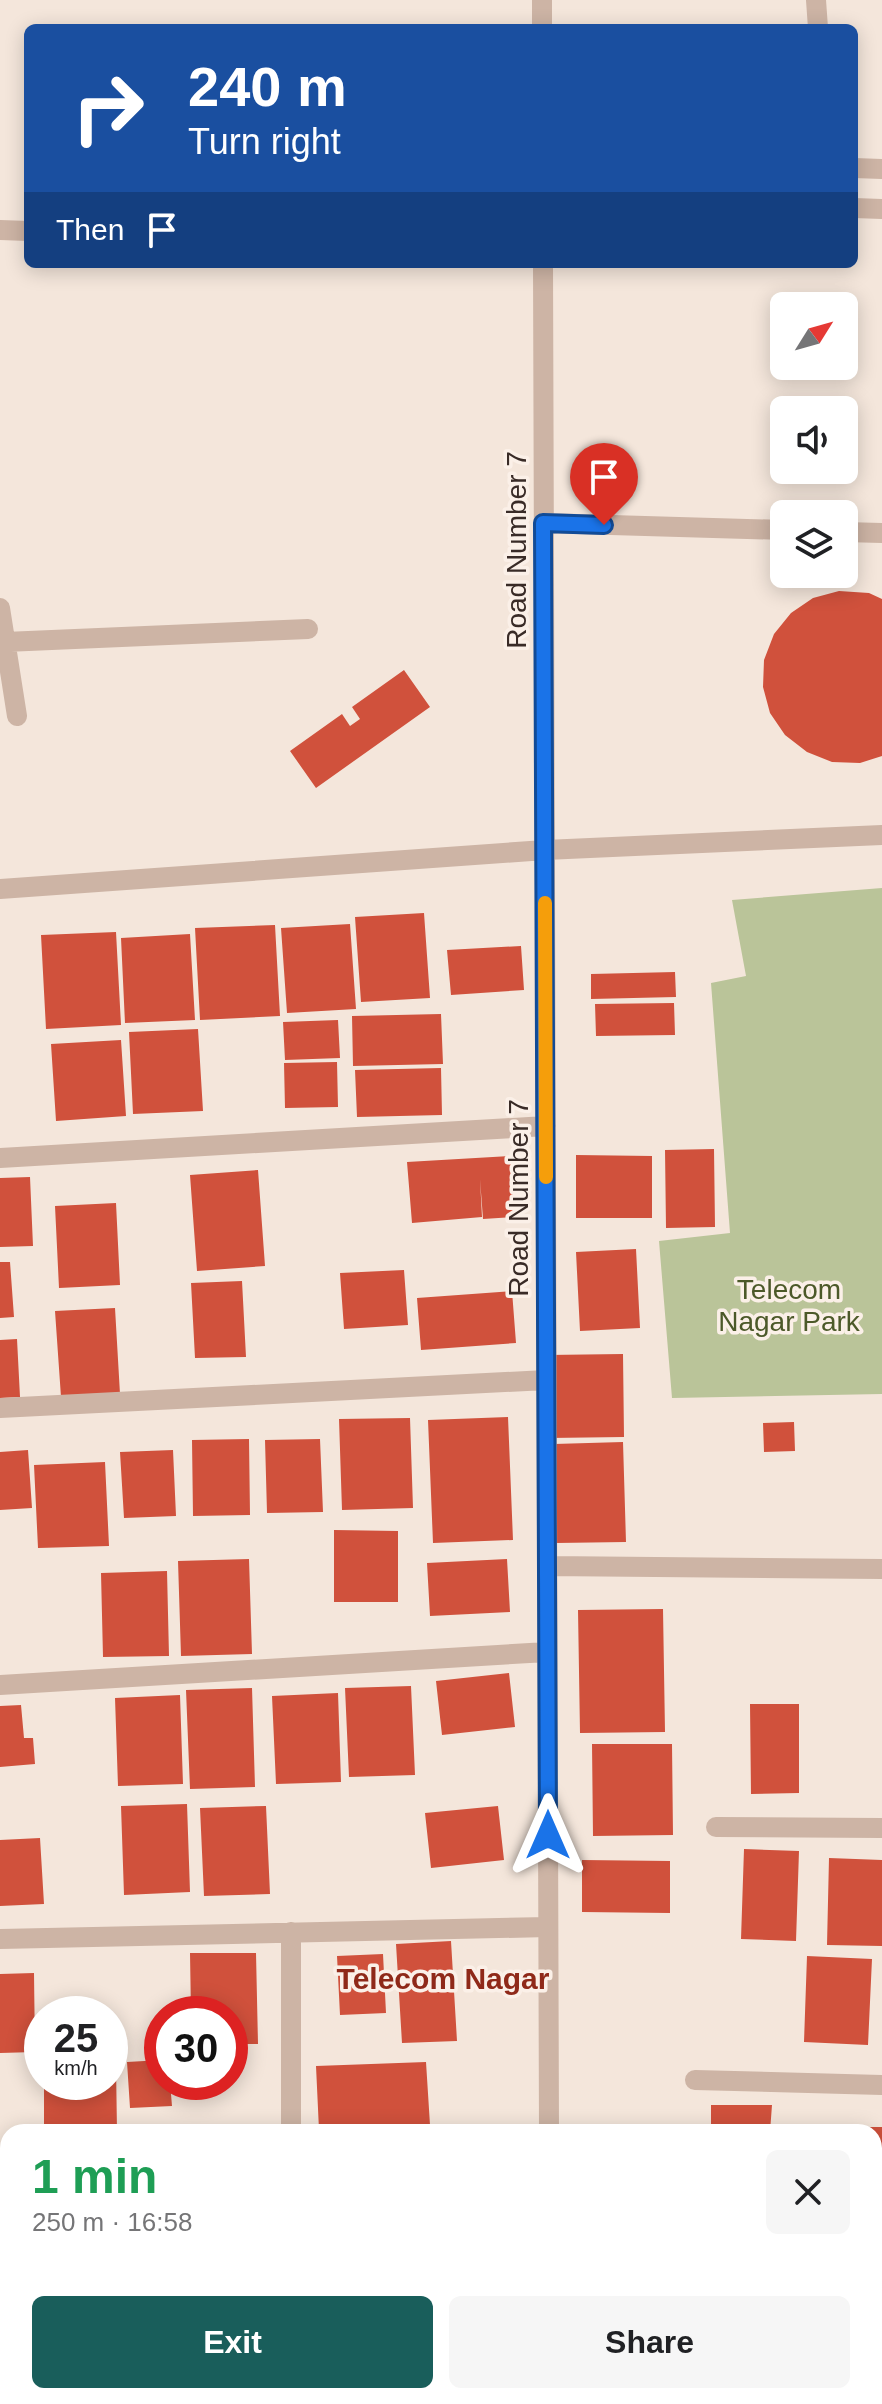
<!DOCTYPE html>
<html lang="en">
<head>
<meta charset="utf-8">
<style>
  body { margin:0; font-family:Arial,sans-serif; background:#f6f6f6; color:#202124; height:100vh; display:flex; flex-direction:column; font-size:30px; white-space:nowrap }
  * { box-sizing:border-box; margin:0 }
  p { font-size:26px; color:#757577 }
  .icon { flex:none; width:44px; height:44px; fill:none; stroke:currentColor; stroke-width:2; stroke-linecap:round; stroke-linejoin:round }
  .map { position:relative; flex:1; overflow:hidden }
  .panel { position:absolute; left:0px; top:2124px; width:882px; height:280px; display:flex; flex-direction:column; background:#fff; border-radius:24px 24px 0 0; box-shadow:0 4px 20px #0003 }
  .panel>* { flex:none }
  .banner { position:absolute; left:24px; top:24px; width:834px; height:244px; border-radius:12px; box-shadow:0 4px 20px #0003; background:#1a4fa0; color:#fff; overflow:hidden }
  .needle { width:52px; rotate:53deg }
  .buttons { position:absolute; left:770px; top:292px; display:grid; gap:16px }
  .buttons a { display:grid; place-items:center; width:88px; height:88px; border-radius:12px; background:#fff; box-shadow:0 4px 20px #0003; font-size:40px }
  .speed { position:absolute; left:24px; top:1996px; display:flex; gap:16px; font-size:40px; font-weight:700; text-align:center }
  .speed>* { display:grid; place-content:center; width:104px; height:104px; border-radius:50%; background:#fff; box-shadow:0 4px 20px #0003; line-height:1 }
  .speed small { font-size:20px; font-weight:400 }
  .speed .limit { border:12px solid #d22; background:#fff; color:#111 }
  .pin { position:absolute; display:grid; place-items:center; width:68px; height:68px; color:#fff; margin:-82px -34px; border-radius:50% 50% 50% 0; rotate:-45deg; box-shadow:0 0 8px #0007 }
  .pin .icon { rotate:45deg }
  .me { position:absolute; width:88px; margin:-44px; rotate:0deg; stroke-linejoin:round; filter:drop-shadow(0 0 6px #0008) }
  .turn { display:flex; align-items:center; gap:28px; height:168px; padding:0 32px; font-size:36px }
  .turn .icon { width:104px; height:104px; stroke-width:2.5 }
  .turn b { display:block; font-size:56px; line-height:68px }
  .then { display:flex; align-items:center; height:76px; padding:0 32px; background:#0003; gap:16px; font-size:30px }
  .round { display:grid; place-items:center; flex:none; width:84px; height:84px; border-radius:12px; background:#f6f6f6 }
  .head { display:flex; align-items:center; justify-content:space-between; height:136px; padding:0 32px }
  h1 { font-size:48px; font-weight:700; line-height:60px; color:#1e9e55 }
  .cta { display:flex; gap:16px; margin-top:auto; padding:16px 32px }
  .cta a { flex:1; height:92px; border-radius:12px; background:#195e5b; color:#fff; font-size:32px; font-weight:700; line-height:92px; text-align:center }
  .cta a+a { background:#f6f6f6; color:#202124 }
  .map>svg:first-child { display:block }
  .green { fill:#bac499 }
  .building { fill:#d0513c }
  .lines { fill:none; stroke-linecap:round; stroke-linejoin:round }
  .minor { stroke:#cdb4a5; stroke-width:20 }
  .route-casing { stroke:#114b97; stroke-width:20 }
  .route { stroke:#1a73e8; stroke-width:14 }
  .slow { stroke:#f59e0b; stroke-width:14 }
  .labels { text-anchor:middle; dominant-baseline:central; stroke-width:7; stroke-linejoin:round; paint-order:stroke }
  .street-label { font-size:28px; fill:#392b27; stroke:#fbf0e8 }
  .park-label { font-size:28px; fill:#4c5929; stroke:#fbf0e8 }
  .neighbourhood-label { font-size:30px; font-weight:bold; fill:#8f2919; stroke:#fbf0e8 }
</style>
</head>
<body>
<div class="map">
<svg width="882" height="2404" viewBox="0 0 882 2404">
  <rect width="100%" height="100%" fill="#f4e6db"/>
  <!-- green -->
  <path class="green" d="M882 888V1394L672 1398 659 1241 730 1233 711 983 746 976 732 900Z
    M0 2214H8V2396H256V2404H0Z"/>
  <!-- building -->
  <path class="building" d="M839 591 869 593 882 599V756L860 763 832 762 807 752 785 735 770 713 763 687 764 660 774 634 791 613 813 598Z
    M404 670 430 707 316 788 290 751 342 714 350 726 360 719 352 707Z
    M424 913 430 998 361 1002 355 917Z
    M350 924 356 1009 287 1013 281 928Z
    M275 925 280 1016 200 1020 195 928Z
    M116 932 121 1025 46 1029 41 935Z
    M190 934 195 1020 125 1023 121 938Z
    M521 946 524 990 451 995 447 950Z
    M675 972 676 997 591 999V974Z
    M674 1003 675 1035 596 1036 595 1004Z
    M441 1014 443 1064 353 1066 352 1016Z
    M338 1020 340 1058 285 1060 283 1022Z
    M198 1029 203 1111 133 1114 129 1032Z
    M121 1040 126 1116 56 1121 51 1044Z
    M337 1062 338 1107 285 1108 284 1063Z
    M441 1068 442 1115 357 1117 355 1070Z
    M714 1149 715 1227 666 1228 665 1150Z
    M576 1155 652 1156V1218H576Z
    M510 1156 516 1217 483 1219 480 1179 482 1217 412 1223 407 1162Z
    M258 1170 265 1266 197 1271 190 1175Z
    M30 1177 33 1246 0 1247V1178Z
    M116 1203 120 1285 59 1288 55 1206Z
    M636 1249 640 1328 580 1331 576 1252Z
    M0 1262H10L14 1317 0 1318Z
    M404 1270 408 1325 344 1329 340 1273Z
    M242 1281 246 1357 195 1358 191 1283Z
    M512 1291 516 1343 421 1350 417 1298Z
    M115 1308 120 1394 61 1397 55 1311Z
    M17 1339 20 1397 0 1398V1340Z
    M623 1354 624 1437 549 1438 547 1355Z
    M508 1417 513 1540 433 1543 428 1420Z
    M410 1418 413 1508 342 1510 339 1419Z
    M794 1422 795 1451 764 1452 763 1423Z
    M249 1439 250 1515 193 1516 192 1440Z
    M320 1439 323 1512 267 1513 265 1440Z
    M623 1442 626 1542 556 1543 554 1444Z
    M28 1450 32 1508 0 1510V1452Z
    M173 1450 176 1516 124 1518 120 1452Z
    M105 1462 109 1546 38 1548 34 1465Z
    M334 1530 398 1531V1602H334Z
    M249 1559 252 1654 181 1656 178 1561Z
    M507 1559 510 1612 430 1616 427 1563Z
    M167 1571 169 1656 103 1657 101 1573Z
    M663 1609 665 1732 580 1733 578 1610Z
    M509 1673 515 1727 442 1735 436 1681Z
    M411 1686 415 1775 349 1777 345 1688Z
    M252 1688 255 1787 190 1789 186 1690Z
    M338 1693 341 1782 276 1784 272 1696Z
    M180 1695 183 1784 118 1786 115 1698Z
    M750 1704H799V1793L751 1794Z
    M21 1705 24 1738H33L35 1764 0 1767V1706Z
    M592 1744H672L673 1835 593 1836Z
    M187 1804 190 1892 124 1895 121 1806Z
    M266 1806 270 1894 204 1896 200 1808Z
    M498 1806 504 1860 431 1868 425 1813Z
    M40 1838 44 1904 0 1906V1840Z
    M744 1849 799 1851 796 1941 741 1939Z
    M829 1858 882 1860V1946L827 1945Z
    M582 1860 670 1861V1913L582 1912Z
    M451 1941 457 2041 402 2043 396 1944Z
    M190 1953H256L258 2044H230V2014H191Z
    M383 1954 386 2013 340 2015 337 1956Z
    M807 1956 872 1959 868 2045 804 2042Z
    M34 1973 35 2052 0 2053V1974Z
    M162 2060V2082H170L172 2106 130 2108 127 2062Z
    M426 2062 430 2125 319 2130 316 2066Z
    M110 2065H116L117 2132H44V2082H110Z
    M711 2105H772L770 2132H711Z
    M825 2127H882V2180H874V2132H826Z
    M874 2388 882 2389V2404H709V2396H874Z
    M323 2396H408V2404H323Z
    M436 2396H520V2404H436Z"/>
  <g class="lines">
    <!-- minor -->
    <path class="minor" d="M542 0V28
      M816 0 818 28
      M854 168 882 169
      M854 208 882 209
      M0 230 28 231
      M543 264 549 2132
      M543 523 784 530
      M844 532 882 533
      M0 608 17 716
      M5 642 308 629
      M0 889 545 850 882 835
      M0 1158 546 1126
      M0 1408 546 1380
      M547 1566 882 1569
      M0 1685 547 1652
      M716 1827 882 1828
      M0 1939 548 1927
      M695 2080 882 2085
      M291 2132V1932
      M0 2195 8 2194
      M874 2341H882
      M549 2396V2404
      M291 2404V2396"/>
  </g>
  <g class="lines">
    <defs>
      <path id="route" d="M548 1835 543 523 604 525"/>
    </defs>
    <!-- route casing -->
    <use href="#route" class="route-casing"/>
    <!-- route -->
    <use href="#route" class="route"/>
    <!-- slow -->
    <path class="slow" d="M545 903 546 1177"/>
  </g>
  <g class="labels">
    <!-- street labels -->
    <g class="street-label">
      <text transform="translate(516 550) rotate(-90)">Road Number 7</text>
      <text transform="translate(518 1198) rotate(-90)">Road Number 7</text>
    </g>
    <!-- park labels -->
    <g class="park-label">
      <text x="789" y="1289">Telecom<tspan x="789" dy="32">Nagar Park</tspan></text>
    </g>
    <!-- neighbourhood labels -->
    <g class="neighbourhood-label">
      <text x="443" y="1978">Telecom Nagar</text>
    </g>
  </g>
</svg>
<div class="buttons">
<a><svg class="needle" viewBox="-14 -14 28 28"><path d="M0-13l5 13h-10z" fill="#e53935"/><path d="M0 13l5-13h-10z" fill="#757577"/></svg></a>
<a><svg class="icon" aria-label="sound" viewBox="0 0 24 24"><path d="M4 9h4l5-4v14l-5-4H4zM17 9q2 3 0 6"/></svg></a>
<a><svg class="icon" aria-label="layers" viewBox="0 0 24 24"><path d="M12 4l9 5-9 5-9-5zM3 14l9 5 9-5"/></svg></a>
</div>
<div class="speed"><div>25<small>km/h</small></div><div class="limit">30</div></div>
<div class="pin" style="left:604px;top:525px;background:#d93025"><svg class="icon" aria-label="arrive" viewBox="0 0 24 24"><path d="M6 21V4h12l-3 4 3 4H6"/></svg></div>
<svg class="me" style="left:548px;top:1835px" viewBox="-20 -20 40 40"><path d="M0-17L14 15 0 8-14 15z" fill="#1a73e8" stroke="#fff" stroke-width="4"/></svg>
<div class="banner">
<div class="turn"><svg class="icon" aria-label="right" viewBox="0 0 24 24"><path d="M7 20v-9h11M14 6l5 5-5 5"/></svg><div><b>240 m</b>Turn right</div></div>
<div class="then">Then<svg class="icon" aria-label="arrive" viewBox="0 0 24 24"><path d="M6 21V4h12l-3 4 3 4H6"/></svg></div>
</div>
<section class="panel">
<div class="head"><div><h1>1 min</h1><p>250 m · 16:58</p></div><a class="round"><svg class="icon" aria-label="close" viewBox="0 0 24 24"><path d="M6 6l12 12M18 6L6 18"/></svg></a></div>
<div class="cta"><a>Exit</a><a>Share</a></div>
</section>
</div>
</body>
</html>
